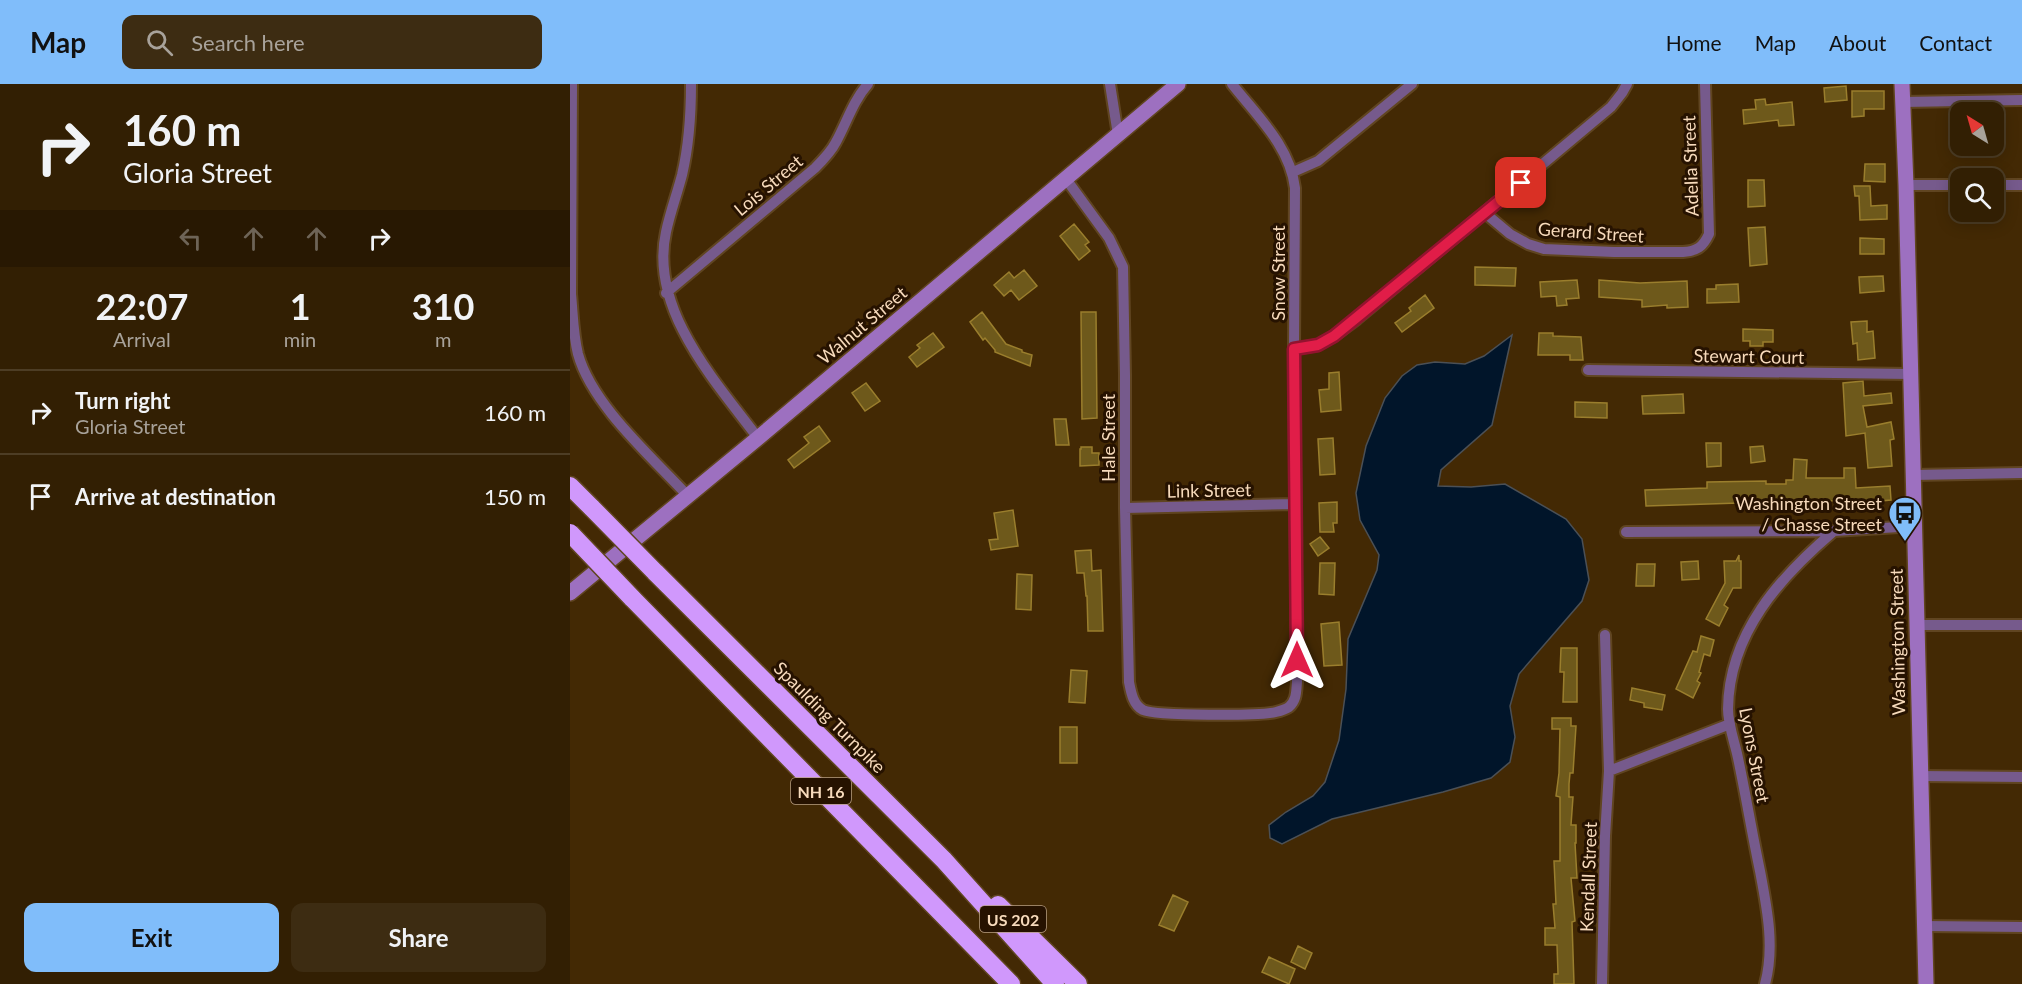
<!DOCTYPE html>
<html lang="en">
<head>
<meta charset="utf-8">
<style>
  body { margin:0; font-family:Lato,sans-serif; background:#3d2c12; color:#f1f3f6; height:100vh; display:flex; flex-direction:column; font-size:22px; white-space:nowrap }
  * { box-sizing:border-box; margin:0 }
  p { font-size:20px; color:#a8a29a }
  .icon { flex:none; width:33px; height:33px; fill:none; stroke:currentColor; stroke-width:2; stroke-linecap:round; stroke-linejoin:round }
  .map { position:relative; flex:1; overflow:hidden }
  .drawer { display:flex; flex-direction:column; background:#321f03; width:570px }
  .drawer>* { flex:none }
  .top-card { background:#321f03; color:#f1f3f6; overflow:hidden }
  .needle { width:39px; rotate:323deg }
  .tools { position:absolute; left:1380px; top:18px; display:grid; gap:12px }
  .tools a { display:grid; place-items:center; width:54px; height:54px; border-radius:12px; background:#321f03; box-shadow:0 3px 15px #0003,0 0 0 2px #4d3d25; font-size:30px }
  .pin { position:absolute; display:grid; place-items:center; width:51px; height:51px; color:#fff; margin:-26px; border-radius:12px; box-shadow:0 3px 9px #0006 }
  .me { position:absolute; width:66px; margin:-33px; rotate:0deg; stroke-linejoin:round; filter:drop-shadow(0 0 4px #0008) }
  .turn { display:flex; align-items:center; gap:21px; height:126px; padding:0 24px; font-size:27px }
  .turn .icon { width:78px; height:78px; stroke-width:2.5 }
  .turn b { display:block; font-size:42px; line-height:51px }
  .lanes { display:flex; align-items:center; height:57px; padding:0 24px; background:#0003; justify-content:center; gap:30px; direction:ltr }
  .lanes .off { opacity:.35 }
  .eta { display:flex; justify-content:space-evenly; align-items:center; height:102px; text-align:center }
  .eta b { font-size:36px; font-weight:700; line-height:42px }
  .cta { display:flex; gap:12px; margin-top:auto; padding:12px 24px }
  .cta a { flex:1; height:69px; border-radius:12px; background:#80bdfa; color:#111; font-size:24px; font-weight:700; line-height:69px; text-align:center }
  .cta a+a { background:#3d2c12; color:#f1f3f6 }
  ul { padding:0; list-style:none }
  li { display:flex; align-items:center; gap:18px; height:84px; padding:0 24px; border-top:2px solid #4d3d25 }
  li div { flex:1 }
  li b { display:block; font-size:22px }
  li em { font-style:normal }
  header { display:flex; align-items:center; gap:36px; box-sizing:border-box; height:84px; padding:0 30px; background:#80bdfa; color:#111 }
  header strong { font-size:28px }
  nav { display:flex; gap:33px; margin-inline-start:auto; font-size:21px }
  .search { width:420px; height:54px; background:#3d2c12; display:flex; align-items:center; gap:15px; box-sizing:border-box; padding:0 21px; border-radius:12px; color:#a8a29a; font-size:22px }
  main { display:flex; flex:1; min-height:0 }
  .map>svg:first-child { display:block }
  .water { fill:#01152a; stroke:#4b5056; stroke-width:1.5 }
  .building { fill:#6e591b; stroke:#9a7e2d; stroke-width:1.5 }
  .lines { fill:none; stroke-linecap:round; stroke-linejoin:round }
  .minor-casing { stroke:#604521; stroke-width:14 }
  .secondary-casing { stroke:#604521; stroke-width:18 }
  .motorway-casing { stroke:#604521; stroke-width:21 }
  .minor { stroke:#765a8c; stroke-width:10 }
  .secondary { stroke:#9d70c0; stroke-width:15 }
  .motorway { stroke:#d098fc; stroke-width:18 }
  .motorway-bridge-casing { stroke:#604521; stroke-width:21; stroke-linecap:butt }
  .motorway-bridge { stroke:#d098fc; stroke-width:18 }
  .route-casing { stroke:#92132f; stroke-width:15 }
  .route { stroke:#e11d48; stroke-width:10 }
  .labels { text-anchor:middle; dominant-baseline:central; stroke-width:6; stroke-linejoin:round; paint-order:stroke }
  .shield { fill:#261200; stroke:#b89e83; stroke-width:1.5 }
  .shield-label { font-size:16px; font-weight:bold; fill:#f7dabb }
  .street-label { font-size:18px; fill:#f7dabb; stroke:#261200 }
  .poi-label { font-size:18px; fill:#f7dabb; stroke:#261200; text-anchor:end }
</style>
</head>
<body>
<header>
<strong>Map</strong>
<div class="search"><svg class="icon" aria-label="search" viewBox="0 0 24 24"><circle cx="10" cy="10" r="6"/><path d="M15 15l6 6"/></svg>Search here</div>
<nav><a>Home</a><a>Map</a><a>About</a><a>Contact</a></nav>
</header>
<main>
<section class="drawer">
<div class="top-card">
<div class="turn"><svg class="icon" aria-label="right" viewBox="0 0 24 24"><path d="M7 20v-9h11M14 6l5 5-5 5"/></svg><div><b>160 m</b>Gloria Street</div></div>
<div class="lanes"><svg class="icon off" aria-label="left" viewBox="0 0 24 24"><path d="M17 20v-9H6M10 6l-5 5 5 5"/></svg><svg class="icon off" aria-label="ahead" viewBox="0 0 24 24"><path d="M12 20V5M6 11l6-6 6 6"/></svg><svg class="icon off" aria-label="ahead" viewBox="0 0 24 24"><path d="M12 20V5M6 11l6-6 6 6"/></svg><svg class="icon" aria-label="right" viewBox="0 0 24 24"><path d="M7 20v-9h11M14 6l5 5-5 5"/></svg></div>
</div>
<div class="eta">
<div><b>22:07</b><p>Arrival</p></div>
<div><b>1</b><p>min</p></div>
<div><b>310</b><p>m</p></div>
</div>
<ul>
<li><svg class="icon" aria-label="right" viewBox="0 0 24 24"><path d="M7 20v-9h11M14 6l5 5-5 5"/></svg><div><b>Turn right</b><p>Gloria Street</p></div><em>160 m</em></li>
<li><svg class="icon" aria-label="arrive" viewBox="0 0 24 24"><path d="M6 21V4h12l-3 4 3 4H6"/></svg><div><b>Arrive at destination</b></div><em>150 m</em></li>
</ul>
<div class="cta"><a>Exit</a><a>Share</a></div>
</section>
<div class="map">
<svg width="1452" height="900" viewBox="0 0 1452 900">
  <rect width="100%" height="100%" fill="#432904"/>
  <!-- water -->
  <path class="water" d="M942 251 922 341 871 386 868 402 901 403 935 400 996 435 1012 455 1019 496 1012 517 949 590 940 622 945 653 940 678 921 694 873 708 762 735 712 760 700 754 699 741 716 728 743 712 755 698 769 656 776 605 778 555 807 486 809 471 790 436 786 409 796 362 815 314 832 292 847 281 865 278 895 280 914 272Z"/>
  <!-- building -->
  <path class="building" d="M1276 2 1277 16 1255 18 1254 4Z
    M1282 7H1314V25H1294V32L1282 33Z
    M1195 15 1196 21 1222 18 1224 41 1209 42 1208 36 1174 40 1173 26 1186 25 1185 16Z
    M1295 80H1315V98L1294 97Z
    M1178 96H1194L1195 122 1178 123Z
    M1284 102H1300L1301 122 1317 121V135L1290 136 1289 112H1285Z
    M504 140 519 158 515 161 520 167 509 176 490 152Z
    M1195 143 1197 180 1180 182 1178 144Z
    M1290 154 1314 155V170H1290Z
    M905 183 946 184 945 202 905 201Z
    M454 186 467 202 449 216 441 206 434 212 424 201 439 188 444 194Z
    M1313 192 1314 207 1290 209 1289 193Z
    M1007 196 1009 214 996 215 997 221 987 222 986 212 971 213 970 198Z
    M1029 196 1070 199 1117 197 1118 223 1097 224V221L1072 223V216L1029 213Z
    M1168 200 1169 218 1137 219V205H1146V201Z
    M855 211 864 224 832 248 825 239 841 227 839 224Z
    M412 228 436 260 452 266V268L462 271 460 282 425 268V266L415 254 413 256 400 238Z
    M511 228H526L527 334 512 335Z
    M1297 237V248L1303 247 1305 274 1288 276 1287 259 1283 260 1281 238Z
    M1173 245 1203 246V258H1193V262H1180V257H1173Z
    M363 249 374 263 347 283 339 273 350 264 347 261Z
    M969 249H983V252L1011 253 1013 276H1000V271H968Z
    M769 288 771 326 751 328 749 306 759 305V289Z
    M1293 297 1294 312 1321 309 1322 319 1293 322 1297 343 1321 338 1324 355 1320 356 1322 382 1298 384 1295 349 1276 352 1273 299Z
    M296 299 310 317 295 327 282 309Z
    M1113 310 1114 329 1073 330 1072 312Z
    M1005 318 1037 319V334L1005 333Z
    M484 335H496L499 361H486Z
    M249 342 260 357 224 384 218 376 239 359 234 353Z
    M763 354 765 390 750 391 748 355Z
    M1136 359H1151V382L1137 383Z
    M1193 362 1195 377 1181 379 1180 363Z
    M511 363H522V369H529V381L510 382V365H511Z
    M1224 375 1237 376 1236 394H1274V384H1285L1286 404 1320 402 1321 416 1277 420V417L1196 416V417H1169V419L1076 422 1075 406 1137 404V398L1196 397V400H1216V396H1223Z
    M767 418V439H763L764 448H750L749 419Z
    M443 426 448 462 421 466 419 456 428 455 424 429Z
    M750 453 759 464 748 472 740 460Z
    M521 466 522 487 531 486 533 547H518L517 512H516L514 489H507L505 467Z
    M1169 471V477H1171V504H1163L1154 521 1158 524 1149 542 1136 535 1155 499 1154 477H1166Z
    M1128 477 1129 495 1112 496 1111 478Z
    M750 479H765L764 511 749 510Z
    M1067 480H1085L1084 502H1066Z
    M447 490 462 491 461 526 446 525Z
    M769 538 772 581 754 582 751 540Z
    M1131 552 1144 556 1140 572 1134 570 1129 588 1131 589 1127 597 1130 599 1123 614 1106 605 1123 567 1127 568Z
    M991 564H1007V618H993L994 588H990Z
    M501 586 517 587 515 619 499 618Z
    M1062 604 1095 611 1092 626 1074 623V619L1060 616Z
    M982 634H1001V642H1006L1003 689H1000L999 700V713H1003L1001 741H1006V759H1005L1007 794H1001L1005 837 1002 838 1004 900H984V890H988L987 861H975V844H985L983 820H986L984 777H990V713L986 712 989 689 990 645H982Z
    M490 643H507V679H490Z
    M603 811 618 818 604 847 589 841Z
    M728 862 742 869 735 885 721 878Z
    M699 873 725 885 719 900 692 888Z"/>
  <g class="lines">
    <defs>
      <path id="minor" d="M2 0 1 210C3 230 3 250 8 270 22 321 82 373 118 412
        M121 0C121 30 119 61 112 91 107 110 100 129 96 148 79 225 145 297 188 354
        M540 0 548 51
        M1333 18 1452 16
        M723 88 748 77 842 0
        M496 95 539 154 553 183 555 291V424L559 598C561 608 563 621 573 626 586 632 690 632 706 628 710 627 716 625 719 623 727 616 726 607 727 598L724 265 725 104C720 62 687 32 662 0
        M1336 101H1390
        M1424 101H1452
        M915 129 940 150 958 160 974 165 1044 168H1113C1127 167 1133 163 1139 150L1135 0
        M96 209 245 84C253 76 261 68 266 58 277 38 283 17 298 0
        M724 265 748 261 764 252 787 235 1041 23 1052 9 1057 0
        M1018 286 1340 290
        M1343 391 1452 389
        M555 424 725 420
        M1056 448 1264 447 1345 442
        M1346 541H1452
        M1039 687 1160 640
        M1350 692 1452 693
        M1354 842 1452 843
        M1032 900 1035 752 1039 687 1035 551
        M1195 900C1205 863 1197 824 1190 787 1182 749 1176 712 1168 674 1165 659 1158 641 1158 625 1159 549 1210 493 1264 447"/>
      <path id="secondary" d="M1332 0 1336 101 1356 900
        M0 509 188 354 608 0"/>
      <path id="motorway" d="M0 402 22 424
        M85 488 373 775 485 900
        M62 514 441 900
        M428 821 508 900"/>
    </defs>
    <!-- minor casing -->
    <use href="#minor" class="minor-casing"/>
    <!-- secondary casing -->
    <use href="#secondary" class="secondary-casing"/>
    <!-- motorway casing -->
    <use href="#motorway" class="motorway-casing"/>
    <!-- minor -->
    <use href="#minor" class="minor"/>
    <!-- secondary -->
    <use href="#secondary" class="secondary"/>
    <!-- motorway -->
    <use href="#motorway" class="motorway"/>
    <defs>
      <path id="motorway-bridge" d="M22 424 85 488
        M0 449 62 514"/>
    </defs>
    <!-- motorway-bridge casing -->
    <use href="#motorway-bridge" class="motorway-bridge-casing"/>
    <!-- motorway-bridge -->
    <use href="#motorway-bridge" class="motorway-bridge"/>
  </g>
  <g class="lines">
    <defs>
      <path id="route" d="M727 576 724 265 748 261 764 252 951 99"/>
    </defs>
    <!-- route casing -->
    <use href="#route" class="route-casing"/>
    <!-- route -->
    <use href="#route" class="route"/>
  </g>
  <!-- icons -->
  <defs>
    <symbol id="bus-pin" viewBox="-11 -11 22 30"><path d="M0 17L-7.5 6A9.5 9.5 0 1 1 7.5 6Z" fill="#80bdfa" stroke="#261200"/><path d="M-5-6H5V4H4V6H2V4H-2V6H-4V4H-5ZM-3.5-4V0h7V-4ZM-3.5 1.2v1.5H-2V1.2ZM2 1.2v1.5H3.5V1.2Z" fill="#111"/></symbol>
  </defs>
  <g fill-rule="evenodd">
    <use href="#bus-pin" x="1316" y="410" width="38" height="52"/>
  </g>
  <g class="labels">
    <!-- shield labels -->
    <g class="shield">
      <rect x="221" y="694" width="60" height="26" rx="4.5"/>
      <rect x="410" y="822" width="66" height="26" rx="4.5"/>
    </g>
    <g class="shield-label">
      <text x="251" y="707">NH 16</text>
      <text x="443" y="835">US 202</text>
    </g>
    <!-- street labels -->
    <g class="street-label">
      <text transform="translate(1120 82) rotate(-92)">Adelia Street</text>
      <text transform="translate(198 101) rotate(-40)">Lois Street</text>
      <text transform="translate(1021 148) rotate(4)">Gerard Street</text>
      <text transform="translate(708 189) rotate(-90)">Snow Street</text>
      <text transform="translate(292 241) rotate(-40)">Walnut Street</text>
      <text transform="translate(1179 272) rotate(1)">Stewart Court</text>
      <text transform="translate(538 354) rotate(-90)">Hale Street</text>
      <text transform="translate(639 406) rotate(-1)">Link Street</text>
      <text transform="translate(1327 558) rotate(-91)">Washington Street</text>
      <text transform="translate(260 633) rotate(45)">Spaulding Turnpike</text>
      <text transform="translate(1185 671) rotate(79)">Lyons Street</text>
      <text transform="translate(1018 793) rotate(-88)">Kendall Street</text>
    </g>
    <!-- poi labels -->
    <g class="poi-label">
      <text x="1312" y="419">Washington Street<tspan x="1312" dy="21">/ Chasse Street</tspan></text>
    </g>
  </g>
</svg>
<div class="tools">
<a><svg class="needle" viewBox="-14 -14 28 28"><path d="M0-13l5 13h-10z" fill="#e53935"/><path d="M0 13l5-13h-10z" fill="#a8a29a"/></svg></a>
<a><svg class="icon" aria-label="search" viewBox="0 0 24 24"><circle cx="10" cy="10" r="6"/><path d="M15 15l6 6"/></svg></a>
</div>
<div class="pin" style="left:951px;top:99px;background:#d93025"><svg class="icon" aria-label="arrive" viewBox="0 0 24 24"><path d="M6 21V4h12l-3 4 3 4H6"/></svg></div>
<svg class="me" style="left:727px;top:576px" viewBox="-20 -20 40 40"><path d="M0-17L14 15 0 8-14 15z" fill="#e11d48" stroke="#fff" stroke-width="4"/></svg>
</div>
</main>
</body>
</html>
